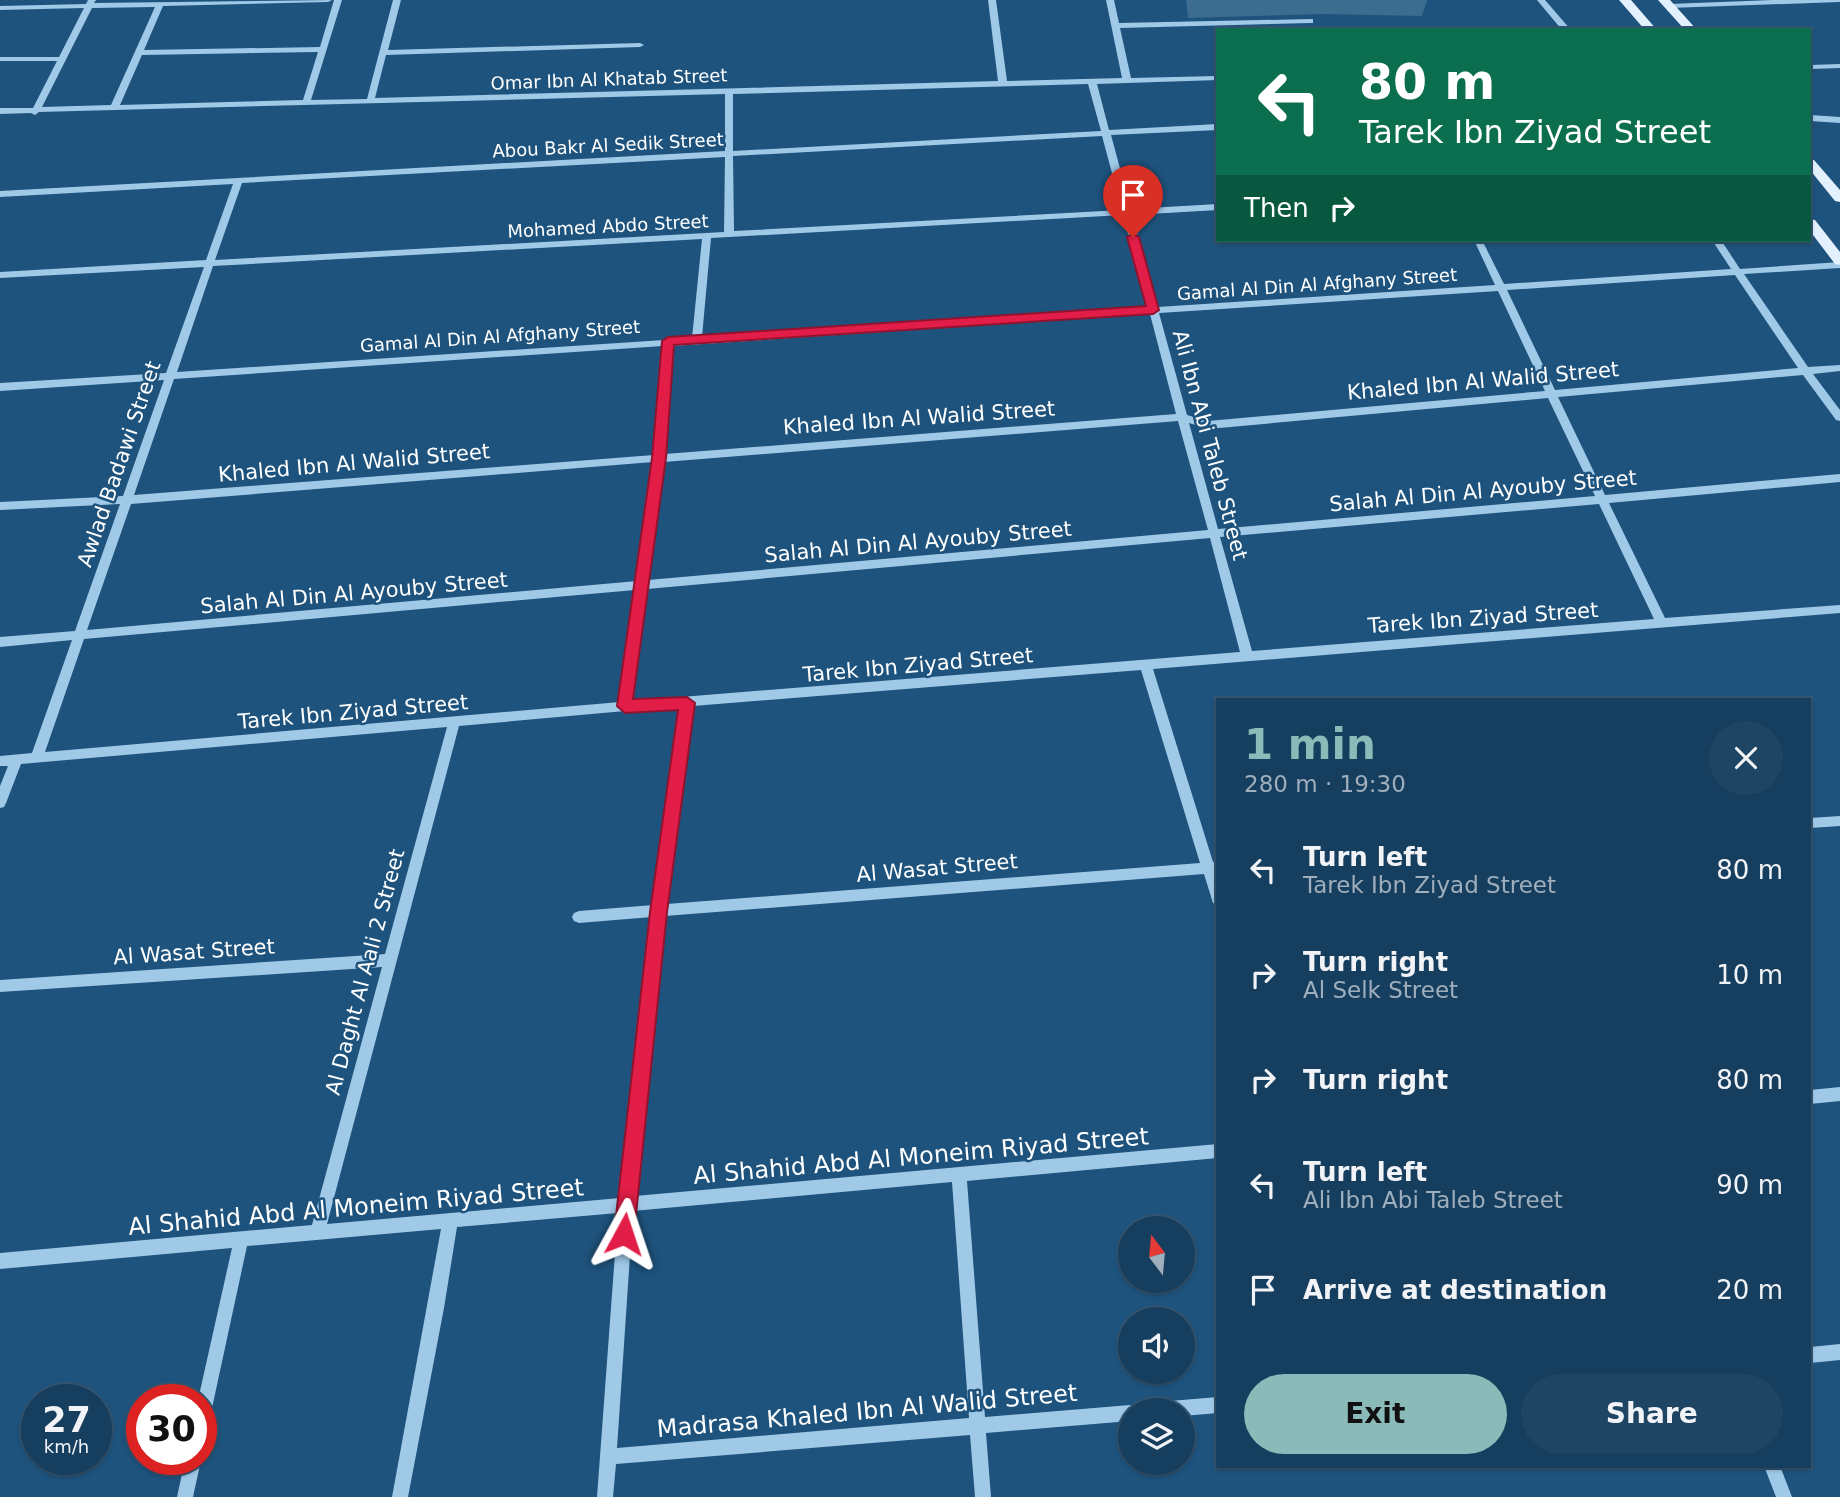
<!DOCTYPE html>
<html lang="en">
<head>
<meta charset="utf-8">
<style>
  body { margin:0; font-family:"DejaVu Sans",sans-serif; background:#1f4564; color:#f1f3f6; height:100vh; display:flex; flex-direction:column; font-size:26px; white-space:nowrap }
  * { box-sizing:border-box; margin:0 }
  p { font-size:23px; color:#9eaebc }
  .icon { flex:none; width:38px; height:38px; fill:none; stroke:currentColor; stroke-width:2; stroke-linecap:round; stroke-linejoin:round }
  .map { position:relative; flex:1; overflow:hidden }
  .sheet { position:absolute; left:1216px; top:698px; width:595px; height:770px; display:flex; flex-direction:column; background:#163e5e; border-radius:0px; box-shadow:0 2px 5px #0004,0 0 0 2px #355773 }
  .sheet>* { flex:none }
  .hud { position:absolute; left:1216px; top:28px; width:595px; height:214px; border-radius:0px; box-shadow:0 2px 5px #0004,0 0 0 2px #355773; background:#0b6e4f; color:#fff; overflow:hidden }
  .needle { width:46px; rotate:344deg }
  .controls { position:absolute; left:1118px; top:1216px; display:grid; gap:14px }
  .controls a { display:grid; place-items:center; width:77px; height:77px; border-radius:50%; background:#163e5e; box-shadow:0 2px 5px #0004,0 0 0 2px #355773; font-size:35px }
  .speed { position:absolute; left:21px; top:1384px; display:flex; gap:14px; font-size:35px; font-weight:700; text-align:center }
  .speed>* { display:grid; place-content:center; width:91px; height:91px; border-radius:50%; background:#163e5e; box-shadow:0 2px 5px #0004,0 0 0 2px #355773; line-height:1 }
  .speed small { font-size:18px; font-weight:400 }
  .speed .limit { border:10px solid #d22; background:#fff; color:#111 }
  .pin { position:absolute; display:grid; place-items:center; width:60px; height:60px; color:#fff; margin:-72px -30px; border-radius:50% 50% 50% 0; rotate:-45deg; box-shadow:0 0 7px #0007 }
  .pin .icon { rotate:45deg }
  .me { position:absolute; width:77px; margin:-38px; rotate:5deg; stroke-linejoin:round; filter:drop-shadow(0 0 5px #0008) }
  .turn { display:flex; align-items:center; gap:24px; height:147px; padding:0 28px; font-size:32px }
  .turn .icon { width:91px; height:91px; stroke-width:2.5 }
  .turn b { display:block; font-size:49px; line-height:60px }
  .then { display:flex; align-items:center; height:66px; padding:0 28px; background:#0003; gap:14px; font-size:26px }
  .round { display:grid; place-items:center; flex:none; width:74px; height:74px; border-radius:37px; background:#1f4564 }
  .overview { display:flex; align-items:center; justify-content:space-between; height:119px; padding:0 28px }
  h1 { font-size:42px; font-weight:700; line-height:52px; color:#8bbbb9 }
  .button { display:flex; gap:14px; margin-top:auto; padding:14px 28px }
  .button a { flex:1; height:80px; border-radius:42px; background:#8bbbb9; color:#111; font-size:28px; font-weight:700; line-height:80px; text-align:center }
  .button a+a { background:#1f4564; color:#f1f3f6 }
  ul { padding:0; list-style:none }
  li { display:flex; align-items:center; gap:21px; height:105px; padding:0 28px }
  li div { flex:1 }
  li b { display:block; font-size:26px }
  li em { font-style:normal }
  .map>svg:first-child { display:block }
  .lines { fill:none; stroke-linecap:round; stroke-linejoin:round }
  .minor { fill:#a0c9e8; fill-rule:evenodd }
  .major { fill:#e3f0fe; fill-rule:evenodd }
  .wall { fill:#3c6c90 }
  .route { fill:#e11d48; stroke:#92132f; stroke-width:2 }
  .labels { text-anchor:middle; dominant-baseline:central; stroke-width:5; stroke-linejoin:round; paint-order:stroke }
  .far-street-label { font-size:18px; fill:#fff; stroke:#1e537d }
  .street-label { font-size:21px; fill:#fff; stroke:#1e537d }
  .near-street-label { font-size:24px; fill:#fff; stroke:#1e537d }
</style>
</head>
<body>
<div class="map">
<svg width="1840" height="1497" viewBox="0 0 1840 1497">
  <rect width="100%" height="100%" fill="#1e537d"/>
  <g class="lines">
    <!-- minor -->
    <path class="minor" d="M88 0H96L94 3 332 0 328 2 163 6 144 50 320 47 334 0H342L311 100 367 99 393 0H401L388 50 640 43 644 45 640 47 386 55 375 98 998 81 988 0H996L1007 81 1122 78 1106 0H1114L1119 23 1313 19V23H1310L1120 28 1131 78 1218 76V80L1097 84 1109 130 1218 124V130L1111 135 1131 209 1218 204V210L1132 215 1158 307 1495 285 1474 240H1482L1504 284 1731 269 1712 240H1721L1740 269 1840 262V268L1744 274 1808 367 1840 365V371L1813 374 1840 410V421L1836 420 1803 375 1558 397 1605 495 1840 474V482L1609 503 1665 618 1840 605V613L1153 669 1213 862 1218 861 1216 873 1218 905 1213 903 1204 874 665 916 635 1196 1218 1144V1158L967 1181 985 1417 1130 1405 1136 1407 1137 1410H1130V1421L986 1433 991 1497H975L970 1435 616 1464 613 1497H597L618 1213 457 1227 444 1308 408 1497H392L441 1229 247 1246 209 1422 207 1428 201 1430V1400H198L232 1248 0 1269V1253L312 1225 382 967 0 992V980L385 954 447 727 21 764 6 803 4 807 0 808V786L8 766H0V756L32 753 72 640 0 647V637L75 631 120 504 0 510V502L123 496 164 380 0 391V383L166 373 204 267 0 278V272L206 260 233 184 0 197V191L725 151V94L39 112 35 115 31 113 0 114V108H33L57 61H0V57H59L84 8 0 10V6L86 4ZM155 7 111 105 42 107 92 8ZM318 52 303 100 120 105 142 55ZM1088 84 1101 131 733 151V94ZM1102 136 1122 210 734 231 733 156ZM725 157 724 232 215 260 242 183ZM1123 215 1148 308 702 337 711 238ZM702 239 692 338H668L664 340 177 372 213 266ZM1735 275 1798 368 1555 390 1507 290ZM1498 291 1545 391 1208 421 1187 415 1159 313ZM1150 314 1176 414 665 454 673 346ZM663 346 654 455 134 495 174 379ZM1548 398 1595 496 1218 529 1189 423 1208 429ZM1178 421 1208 530 648 580 664 462ZM653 462 637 581 87 630 131 504ZM1599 504 1654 619 1252 651 1220 537ZM1210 538 1240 652 632 701 647 589ZM635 590 620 702 45 752 84 639ZM1141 670 1200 863 667 904 693 706ZM681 706 653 905 579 911 574 913 572 917 574 921 579 923 652 917 620 1198 327 1224 459 726ZM952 1182 969 1418 617 1448 633 1211Z
      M1537 0H1545L1571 30H1562Z
      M1773 0H1840V2L1669 8 1665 6 1669 4Z
      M1840 64V68L1810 69V65Z
      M1810 115 1840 117V123L1810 121Z
      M1840 816V826L1810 828V818Z
      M1840 1087V1101L1810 1104V1090Z
      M1840 1344V1360L1810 1363V1347Z
      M1218 1397V1413L1183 1416V1410H1150L1152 1404 1158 1402Z
      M185 1460H201L193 1497H177Z
      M1764 1466H1780L1792 1497H1776Z"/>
    <!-- major -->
    <path class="major" d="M1619 0H1631L1657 30H1645Z
      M1658 0H1670L1697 30H1685Z
      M1810 159 1814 160 1840 190V202L1835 201 1810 170Z
      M1810 219 1815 220 1840 252V265L1835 264 1810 231Z"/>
  </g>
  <!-- wall -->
  <path class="wall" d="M1186 0H1427L1422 16 1323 14 1188 18Z"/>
  <!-- route -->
  <path class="route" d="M1133 233 1139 237 1159 310 1153 314 674 345 666 458 633 699 687 697 695 703 667 912 634 1234 631 1241 624 1244 617 1241 614 1234 650 912 678 710 625 713 617 706 652 458 662 341 668 337 1146 306 1127 237Z"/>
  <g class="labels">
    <!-- far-street labels -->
    <g class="far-street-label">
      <text transform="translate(609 79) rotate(-2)">Omar Ibn Al Khatab Street</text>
      <text transform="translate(608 145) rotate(-3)">Abou Bakr Al Sedik Street</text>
      <text transform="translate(608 226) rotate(-3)">Mohamed Abdo Street</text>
      <text transform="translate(1317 284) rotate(-4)">Gamal Al Din Al Afghany Street</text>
      <text transform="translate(500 336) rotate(-4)">Gamal Al Din Al Afghany Street</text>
    </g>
    <!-- street labels -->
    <g class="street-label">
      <text transform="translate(1483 381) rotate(-5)">Khaled Ibn Al Walid Street</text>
      <text transform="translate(919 418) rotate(-4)">Khaled Ibn Al Walid Street</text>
      <text transform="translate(1210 445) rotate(75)">Ali Ibn Abi Taleb Street</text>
      <text transform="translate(354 463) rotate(-5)">Khaled Ibn Al Walid Street</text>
      <text transform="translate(119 464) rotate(-71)">Awlad Badawi Street</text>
      <text transform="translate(1483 491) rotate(-5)">Salah Al Din Al Ayouby Street</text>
      <text transform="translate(918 542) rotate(-5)">Salah Al Din Al Ayouby Street</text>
      <text transform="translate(354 593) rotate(-5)">Salah Al Din Al Ayouby Street</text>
      <text transform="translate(1483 618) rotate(-4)">Tarek Ibn Ziyad Street</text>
      <text transform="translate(918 665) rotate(-5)">Tarek Ibn Ziyad Street</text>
      <text transform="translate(353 712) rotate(-5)">Tarek Ibn Ziyad Street</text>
      <text transform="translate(937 868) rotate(-5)">Al Wasat Street</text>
      <text transform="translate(194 952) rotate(-4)">Al Wasat Street</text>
      <text transform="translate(365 972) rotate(-75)">Al Daght Al Aali 2 Street</text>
    </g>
    <!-- near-street labels -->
    <g class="near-street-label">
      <text transform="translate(921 1156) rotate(-5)">Al Shahid Abd Al Moneim Riyad Street</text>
      <text transform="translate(356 1207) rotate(-5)">Al Shahid Abd Al Moneim Riyad Street</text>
      <text transform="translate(867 1411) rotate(-5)">Madrasa Khaled Ibn Al Walid Street</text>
    </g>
  </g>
</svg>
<div class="controls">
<a><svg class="needle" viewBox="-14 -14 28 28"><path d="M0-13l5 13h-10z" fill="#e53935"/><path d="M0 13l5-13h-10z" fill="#9eaebc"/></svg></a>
<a><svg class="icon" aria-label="sound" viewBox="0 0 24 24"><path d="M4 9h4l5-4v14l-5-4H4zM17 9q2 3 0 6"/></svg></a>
<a><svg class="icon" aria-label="layers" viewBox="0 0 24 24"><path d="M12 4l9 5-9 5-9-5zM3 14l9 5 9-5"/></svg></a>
</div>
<div class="speed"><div>27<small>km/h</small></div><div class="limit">30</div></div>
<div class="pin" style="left:1133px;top:237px;background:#d93025"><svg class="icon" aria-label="arrive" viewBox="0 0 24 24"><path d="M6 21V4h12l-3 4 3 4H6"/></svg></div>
<svg class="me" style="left:624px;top:1234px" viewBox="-20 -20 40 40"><path d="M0-17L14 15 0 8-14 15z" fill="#e11d48" stroke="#fff" stroke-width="4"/></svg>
<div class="hud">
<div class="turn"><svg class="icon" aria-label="left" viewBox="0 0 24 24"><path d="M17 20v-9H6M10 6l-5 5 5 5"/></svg><div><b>80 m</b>Tarek Ibn Ziyad Street</div></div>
<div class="then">Then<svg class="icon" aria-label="right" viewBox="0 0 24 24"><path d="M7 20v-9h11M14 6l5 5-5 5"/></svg></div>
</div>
<section class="sheet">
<div class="overview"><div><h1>1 min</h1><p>280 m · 19:30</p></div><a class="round"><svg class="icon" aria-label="close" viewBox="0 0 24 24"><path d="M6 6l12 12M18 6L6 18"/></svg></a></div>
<ul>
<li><svg class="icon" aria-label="left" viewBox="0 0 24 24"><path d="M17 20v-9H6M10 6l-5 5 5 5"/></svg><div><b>Turn left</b><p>Tarek Ibn Ziyad Street</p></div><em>80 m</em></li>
<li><svg class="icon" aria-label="right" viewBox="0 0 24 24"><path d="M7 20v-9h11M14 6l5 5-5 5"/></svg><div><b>Turn right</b><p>Al Selk Street</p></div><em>10 m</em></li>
<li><svg class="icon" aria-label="right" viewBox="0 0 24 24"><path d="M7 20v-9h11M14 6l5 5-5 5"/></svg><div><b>Turn right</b></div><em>80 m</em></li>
<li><svg class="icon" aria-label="left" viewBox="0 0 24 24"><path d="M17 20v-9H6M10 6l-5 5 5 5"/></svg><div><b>Turn left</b><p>Ali Ibn Abi Taleb Street</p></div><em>90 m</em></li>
<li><svg class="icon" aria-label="arrive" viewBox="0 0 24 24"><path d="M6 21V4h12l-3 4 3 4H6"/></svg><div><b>Arrive at destination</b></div><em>20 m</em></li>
</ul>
<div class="button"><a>Exit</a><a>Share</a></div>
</section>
</div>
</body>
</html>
